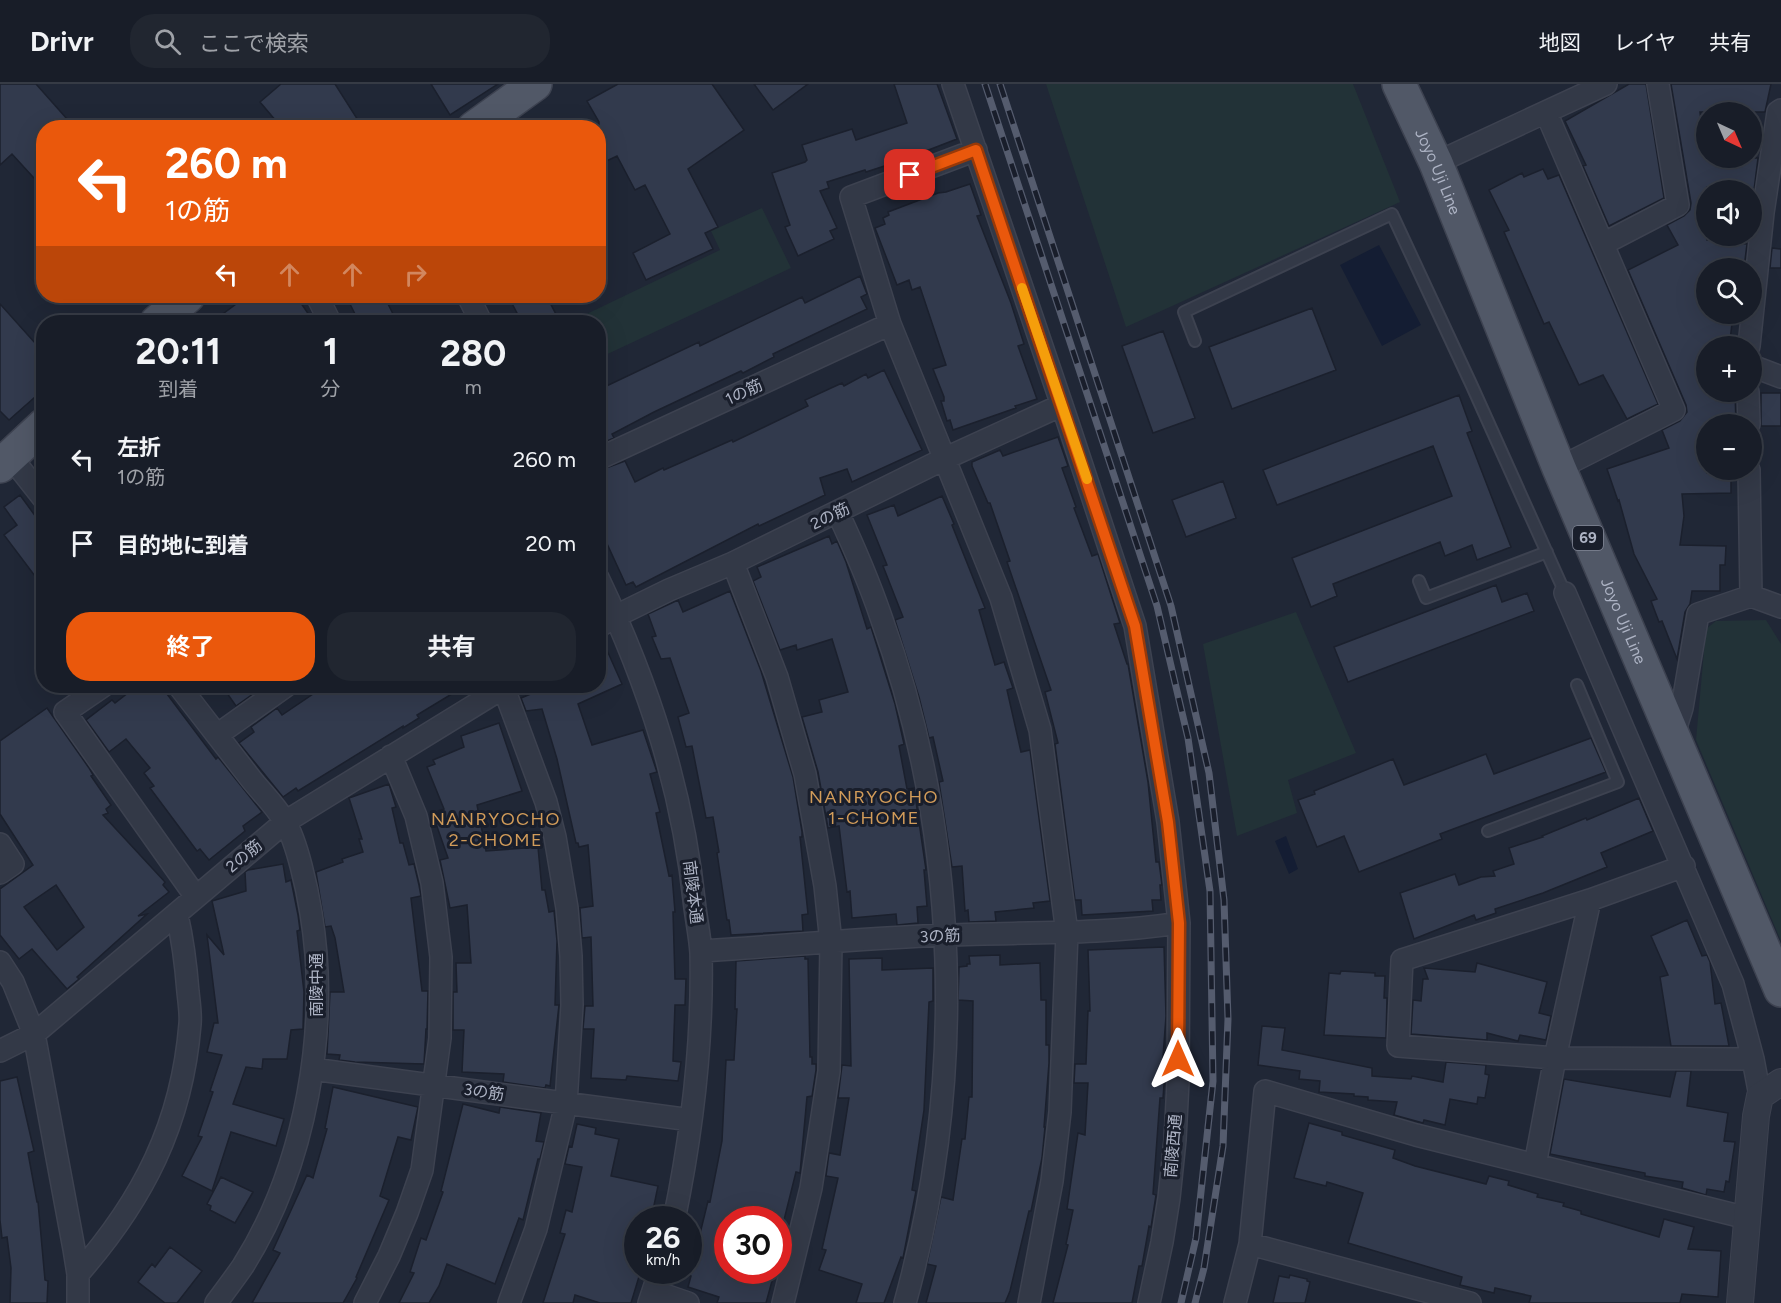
<!DOCTYPE html>
<html lang="ja">
<head>
<meta charset="utf-8">
<style>
  body { margin:0; font-family:Figtree,"Noto Sans JP",sans-serif; background:#212630; color:#f1f3f6; height:100vh; display:flex; flex-direction:column; font-size:22px; white-space:nowrap }
  * { box-sizing:border-box; margin:0 }
  p { font-size:20px; color:#9fa2a8 }
  .icon { flex:none; width:33px; height:33px; fill:none; stroke:currentColor; stroke-width:2; stroke-linecap:round; stroke-linejoin:round }
  .map { position:relative; flex:1; overflow:hidden }
  .sheet { position:absolute; left:36px; top:231px; width:570px; height:378px; display:flex; flex-direction:column; background:#181d28; border-radius:24px; box-shadow:0 6px 24px #0002,0 0 0 2px #363b45 }
  .sheet>* { flex:none }
  .guide { position:absolute; left:36px; top:36px; width:570px; height:183px; border-radius:24px; box-shadow:0 6px 24px #0002,0 0 0 2px #363b45; background:#ea580c; color:#fff; overflow:hidden }
  .needle { width:39px; rotate:136deg }
  .controls { position:absolute; left:1696px; top:18px; display:grid; gap:12px }
  .controls a { display:grid; place-items:center; width:66px; height:66px; border-radius:50%; background:#181d28; box-shadow:0 6px 24px #0002,0 0 0 2px #363b45; font-size:30px }
  .speed { position:absolute; left:624px; top:1122px; display:flex; gap:12px; font-size:30px; font-weight:700; text-align:center }
  .speed>* { display:grid; place-content:center; width:78px; height:78px; border-radius:50%; background:#181d28; box-shadow:0 6px 24px #0002,0 0 0 2px #363b45; line-height:1 }
  .speed small { font-size:15px; font-weight:400 }
  .speed .limit { border:9px solid #d22; background:#fff; color:#111 }
  .pin { position:absolute; display:grid; place-items:center; width:51px; height:51px; color:#fff; margin:-26px; border-radius:12px; box-shadow:0 3px 9px #0006 }
  .me { position:absolute; width:66px; margin:-33px; rotate:0deg; stroke-linejoin:round; filter:drop-shadow(0 0 4px #0008) }
  .turn { display:flex; align-items:center; gap:21px; height:126px; padding:0 30px; font-size:27px }
  .turn .icon { width:78px; height:78px; stroke-width:2.5 }
  .turn b { display:block; font-size:42px; line-height:51px }
  .lanes { display:flex; align-items:center; height:57px; padding:0 30px; background:#0003; justify-content:center; gap:30px; direction:ltr }
  .lanes .off { opacity:.35 }
  .eta { display:flex; justify-content:space-evenly; align-items:center; height:102px; text-align:center }
  .eta b { font-size:36px; font-weight:700; line-height:42px }
  .primary-button { display:flex; gap:12px; margin-top:auto; padding:12px 30px }
  .primary-button a { flex:1; height:69px; border-radius:24px; background:#ea580c; color:#fff; font-size:24px; font-weight:700; line-height:69px; text-align:center }
  .primary-button a+a { background:#212630; color:#f1f3f6 }
  ul { padding:0; list-style:none }
  li { display:flex; align-items:center; gap:18px; height:84px; padding:0 30px }
  li div { flex:1 }
  li b { display:block; font-size:22px }
  li em { font-style:normal }
  header { display:flex; align-items:center; gap:36px; box-sizing:border-box; height:84px; padding:0 30px; background:#181d28; border-bottom:2px solid #363b45 }
  header strong { font-size:28px }
  nav { display:flex; gap:33px; margin-inline-start:auto; font-size:21px }
  .search { width:420px; height:54px; background:#212630; display:flex; align-items:center; gap:15px; box-sizing:border-box; padding:0 21px; border-radius:24px; color:#9fa2a8; font-size:22px }
  .map>svg:first-child { display:block }
  .green { fill:#223237 }
  .water { fill:#141d33 }
  .building { fill:#323a4d; stroke:#1b202d; stroke-width:1.5; fill-rule:evenodd }
  .lines { fill:none; stroke-linecap:round; stroke-linejoin:round }
  .service-casing { stroke:#3d4250; stroke-width:14 }
  .minor-casing { stroke:#3d4250; stroke-width:24 }
  .tertiary-casing { stroke:#3d4250; stroke-width:28 }
  .primary-casing { stroke:#3d4250; stroke-width:36 }
  .service { stroke:#333947; stroke-width:10 }
  .minor { stroke:#333947; stroke-width:21 }
  .tertiary { stroke:#333947; stroke-width:26 }
  .primary { stroke:#515867; stroke-width:33 }
  .rail-casing { stroke:#555c6e; stroke-width:7 }
  .rail { stroke:#191e2b; stroke-width:4.5; stroke-dasharray:14; stroke-linecap:butt }
  .route-casing { stroke:#983908; stroke-width:15 }
  .route { stroke:#ea580c; stroke-width:10 }
  .slow { stroke:#f59e0b; stroke-width:10 }
  .labels { text-anchor:middle; dominant-baseline:central; stroke-width:6; stroke-linejoin:round; paint-order:stroke }
  .shield { fill:#191e2b; stroke:#818696; stroke-width:1.5 }
  .shield-label { font-size:15px; font-weight:bold; fill:#adb3c4 }
  .street-label { font-size:16px; fill:#adb3c4; stroke:#191e2b }
  .neighbourhood-label { font-size:18px; letter-spacing:1.5px; fill:#d29c5a; stroke:#191e2b }
</style>
</head>
<body>
<header>
<strong>Drivr</strong>
<div class="search"><svg class="icon" aria-label="search" viewBox="0 0 24 24"><circle cx="10" cy="10" r="6"/><path d="M15 15l6 6"/></svg>ここで検索</div>
<nav><a>地図</a><a>レイヤ</a><a>共有</a></nav>
</header>
<div class="map">
<svg width="1781" height="1219" viewBox="0 0 1781 1219">
  <rect width="100%" height="100%" fill="#202736"/>
  <!-- green -->
  <path class="green" d="M1046 0H1353L1400 118 1126 243Z
    M762 124 791 184 599 274 598 238H570L720 166 711 147Z
    M1296 528 1356 669 1288 696 1297 729 1237 752 1203 560Z
    M1766 536 1781 560V857L1696 656 1706 545 1716 537Z"/>
  <!-- water -->
  <path class="water" d="M1379 161 1421 241 1382 262 1340 181Z
    M1286 752 1298 785 1289 790 1275 757Z"/>
  <!-- building -->
  <path class="building" d="M0 0H36L75 44H44V105L12 70 0 81Z
    M281 0H335L363 44H282L260 18Z
    M431 0H498L450 31Z
    M618 0H712L744 46 688 85 718 143 705 149 713 165 646 196 633 169 670 150 645 101 635 106 617 72 598 81 599 38 587 17Z
    M754 0H808L773 26Z
    M894 0H937L957 55 900 77 866 88 865 86 827 98 829 104 820 107 837 144 830 147 834 155 798 172 785 143 790 141 772 89 805 78 807 76 802 61 852 45 856 56 907 39Z
    M1629 0H1646L1664 114 1609 142 1583 82 1586 81 1565 37Z
    M1671 0H1771L1765 28H1700L1705 74H1758L1754 106H1740L1707 103V156L1747 160 1744 184H1707V230H1733L1730 257 1715 255 1714 262H1707V308H1735L1736 340H1707V389H1731V409L1682 410 1684 432 1680 461 1726 462 1725 481H1720V507H1692L1690 520 1685 528 1677 575 1662 537 1659 538 1651 517 1657 515 1634 470 1619 416 1618 417 1607 385 1669 364 1662 346 1680 337 1687 328 1686 321 1628 186 1678 161 1667 141 1684 132 1690 126 1691 119Z
    M1543 85 1548 95 1559 91 1658 320 1627 335 1603 291 1579 301 1549 238 1544 240 1504 148 1509 146 1489 106 1522 89 1524 93Z
    M970 100 981 131 977 132 1011 219 1024 260 1018 262 1037 315 1015 322 1016 324 953 346 950 336 947 337 941 317H944V313L933 285 946 281 920 203 912 206 909 196 897 201 875 144 885 140 883 134 889 131 888 128 938 109 946 108Z
    M1772 164 1781 165V184H1770Z
    M860 192 867 210 861 213 867 225 773 270 774 273 743 289 741 287 654 328 612 350 614 354 598 361V306L699 258 700 262 802 213 805 219Z
    M247 212H296L314 238H212Z
    M346 212H384L397 238H359Z
    M508 212H536L540 219 548 215 560 238H503L518 231Z
    M0 220 44 269V305L9 336 0 327Z
    M1312 224 1336 286 1232 325 1209 263Z
    M1163 247 1195 334 1153 349 1122 262Z
    M884 286 922 366 852 398 847 385 820 394 825 411 759 442 758 440 636 503 633 498 626 501 598 440V387L625 377 635 398 663 384 664 386 732 356 733 358 808 322 805 316 842 299 844 302 866 290 868 294Z
    M1761 309H1781V342H1761Z
    M1459 311 1472 347 1467 349 1511 463 1477 476 1472 461 1445 472 1440 458 1333 500 1337 512 1311 523 1292 474 1452 412 1433 362 1277 421 1263 386Z
    M1058 353 1068 382 1062 384 1076 423 1074 424 1092 472 1098 470 1120 539 1114 540 1127 580H1128L1148 698 1156 778H1159L1162 801H1160L1161 816H1152L1153 827 1082 831 1081 816H1075L1055 660 1058 659 1045 608 1051 606 1007 478 1010 477 990 419H988L972 382V378L1000 366 1003 372Z
    M1223 397 1236 434 1186 453 1172 416Z
    M20 411 44 444V504L4 451 17 441 4 423Z
    M942 412 954 440 952 441 985 524 979 526 995 581 1004 578 1013 604 1007 606 1021 668 1030 666 1050 817 1033 819 1034 824 995 828 996 837 969 838 968 826 965 827 962 782 952 783 939 698 943 697 933 653 929 654 919 613 895 536 903 533 883 482 887 481 867 431 894 421 898 432Z
    M829 452 832 460 837 457 846 478 867 545 871 543 895 620 904 660 899 662 907 705 914 704 926 786H924L927 822 917 823 918 839 897 841 896 830 852 834 850 807 847 808 839 742 828 744 818 688 802 633 822 628 819 616 848 608 840 581 832 555 797 566 796 561 780 566 753 497 761 493 757 483Z
    M1496 501 1502 518 1527 509 1534 527 1348 598 1334 563Z
    M730 507 761 587 793 693 802 748V753H800L808 830 802 831 803 847 731 851 729 836H727L717 769 719 768 713 733 706 734 692 662 686 663 678 633 689 629 670 574 661 575 652 553 656 552 648 530 678 516 683 528Z
    M602 555 622 600 578 620 592 661 643 646 657 688 650 690 660 728 656 729 669 792 672 791 675 828H673L675 895H686L685 921H675L673 977 681 978 678 997 627 992 626 996 591 994 594 945H583L585 922H593L591 853 582 854 580 824 593 822 588 761 579 763 578 759H576L557 675 542 625 526 627 521 614 550 602H598V556Z
    M137 602H161L216 675 218 673 262 728 243 742 245 747 209 776 200 765 197 767 150 704 154 702 144 689 150 684 126 655 109 668 86 636 112 616 115 619Z
    M222 602H262L263 603 236 622Z
    M325 602H465L417 631 419 634 403 644V642L298 707 296 704 283 713 239 659 254 648 251 643 277 624 282 631Z
    M47 624 89 684 93 691 91 692 111 721 106 725 108 729 103 731 165 798 163 801 169 808 138 832 147 830 77 893 79 895 67 905 32 865 19 875 0 851V805L33 781 0 730V657ZM56 801 84 843 57 866 24 823Z
    M499 639 522 707 477 721 486 767 538 763 542 806H545L549 828 554 827 557 857 555 921H559L550 1002 546 1001 545 1004 503 998 504 990 462 988 464 946H453V908H457L456 879H471L467 821 450 824 440 776 448 774 434 734 440 732 438 727 444 725 427 683 435 680 433 676 464 663 461 652Z
    M1591 654 1606 688 1440 750 1442 755 1359 788 1344 752 1317 763 1298 716 1315 710 1314 707 1393 675 1404 701 1486 670 1494 690Z
    M389 700 396 723 392 724 400 759H403L409 781 414 780 419 801 421 812 411 814 422 907H428L427 945H426L424 980 355 978 339 976 340 971 327 970 330 908H344L335 854 331 842 325 843 316 788 343 778 342 775 363 768 359 755H362L349 714Z
    M1639 714 1653 747 1601 769 1607 783 1543 809 1495 825 1496 829 1476 836 1474 831 1414 855 1400 809 1455 790 1459 801 1481 793 1495 792 1493 787 1514 780 1509 764 1543 753 1542 752 1586 734 1587 736Z
    M283 780 286 798 291 796 298 831 300 846 297 847 304 908 303 945 291 946 287 975H263L262 985 246 983 233 1020 284 1035 276 1062 231 1048 212 1107 182 1092 202 1053 198 1052 213 1008 210 1007 222 971 207 968 214 939H218L207 851 224 871 212 817 246 807 245 788 248 786Z
    M1687 836 1702 872 1707 871 1710 878 1715 920 1721 919 1729 962H1671L1660 893 1668 891 1651 852Z
    M1164 863 1166 932 1162 987H1165L1163 1014H1160L1153 1110 1156 1111 1151 1143 1149 1142 1142 1182H1139L1132 1219H1053L1068 1161 1066 1160 1073 1126 1067 1125 1078 1049 1085 1051 1088 999H1074L1075 980H1086L1088 927H1090L1088 866Z
    M1000 871V881L1040 879 1041 916H1046V961H1049V979L1044 1043H1045L1042 1074 1031 1127H1029L1010 1207 1005 1219H926L936 1182 927 1180 941 1113 953 1116 962 1055H965L969 1013H972L973 917 958 916 959 883 967 882V880H970L969 872Z
    M805 872V875H808L810 973H812V980H816V986L812 1012 807 1013 800 1089 796 1088 784 1136H728V1186H775L766 1219H717L719 1213 688 1203 691 1192 684 1190 685 1186H688V1176L692 1165 696 1166 708 1117 710 1118 722 1057 726 976H734L737 925H735L736 877Z
    M882 874V886L933 884V917L929 918 924 1026 912 1106 916 1107 903 1174 901 1173 884 1219H856L862 1200 819 1186 826 1166 822 1165 838 1094 826 1092 829 1069 840 1071 849 1014H838L842 981 851 982 849 875Z
    M1477 879 1547 898 1539 929 1551 932 1546 956 1520 951 1518 957 1487 949V956L1411 950 1413 916 1421 917 1423 895H1428L1424 884 1475 888Z
    M1341 887 1375 889V892H1385L1384 914H1387L1386 954 1324 951 1329 889 1340 890Z
    M1262 942 1285 944 1282 966 1372 984V992L1411 995 1412 992 1443 998 1446 978 1486 981 1485 990 1489 991 1485 1014 1478 1013 1477 1020 1450 1015 1445 1041 1424 1036 1423 1039 1394 1031 1397 1018 1368 1016V1013L1354 1012V1010L1319 1008 1320 997 1299 995 1300 987 1258 981Z
    M1676 987H1691L1687 1022 1728 1029 1724 1057 1735 1058 1729 1098 1726 1097 1724 1108 1707 1105 1706 1111 1682 1104 1683 1098 1645 1092V1089L1550 1070 1564 995 1670 1013Z
    M17 993 34 1067 28 1069 37 1118H38L45 1196 48 1197 47 1219H10L11 1184 7 1153 2 1154 0 1136V997Z
    M333 1003 418 1023 411 1056 398 1053 380 1112 389 1116 356 1193 357 1194 343 1219H252L280 1169 273 1166 307 1091 313 1094 327 1045 325 1044Z
    M463 1020 499 1029 500 1023 541 1029 536 1057 544 1058 540 1075H538L523 1136 519 1134 495 1200 447 1180 439 1202 429 1219H399L414 1189 410 1188 421 1154 426 1156 443 1108 441 1107Z
    M1309 1039 1342 1048V1051L1395 1066 1393 1074 1415 1082 1486 1100 1489 1092 1509 1097 1508 1101 1538 1110 1537 1113 1564 1119 1563 1122 1581 1127V1130L1659 1153 1664 1135 1694 1143 1688 1165 1721 1167 1718 1213 1682 1210 1680 1219H1529L1531 1212 1495 1204 1494 1209 1460 1201 1462 1193 1348 1159 1363 1109 1327 1098 1326 1102 1294 1094Z
    M577 1040 596 1044 595 1050 619 1055 611 1092 658 1102 651 1136H638V1186H641L631 1219H600L575 1211 573 1219H543L565 1150 560 1149 566 1126 572 1128 582 1083 565 1080 569 1062 572 1063Z
    M221 1093 253 1108 235 1139 210 1126 211 1122 207 1120Z
    M170 1163 202 1187 177 1219H165L138 1198 152 1180 155 1183Z
    M1290 1191 1307 1195V1197L1310 1198 1305 1219H1273L1279 1192 1289 1194Z"/>
  <g class="lines">
    <defs>
      <path id="service" d="M1195 257 1184 228 1392 130 1472 302 1565 509
        M1419 497 1426 514 1547 468
        M1488 747 1618 698 1577 601"/>
      <path id="minor" d="M953 0 1067 336 1135 542 1168 738 1179 839 1178 998 1175 1056 1169 1114 1162 1158 1149 1219
        M1546 28 1674 326 1559 384
        M976 66 851 113 890 240 1001 514 1040 646 1067 849 1060 1028 1052 1097 1029 1219
        M1436 79 1606 0
        M1603 160 1678 121 1658 0
        M317 212 330 238
        M468 212 481 238
        M1749 262 1763 129 1778 28 1781 26
        M1752 282 1781 293
        M1748 308 1749 340
        M10 372 44 415
        M598 375 890 240
        M1749 386 1751 512 1781 523
        M838 429C854 463 869 498 881 533 960 753 967 995 905 1219
        M733 479 777 593 805 690 825 802 831 859 829 987 811 1104 783 1219
        M598 494C649 601 683 706 695 824 697 839 700 854 701 869 703 958 692 1049 674 1136
        M1565 509 1733 900 1753 975 1760 1012
        M598 543 616 532 669 506 733 479 944 375 1062 321
        M103 602 65 628 196 813
        M179 602C203 633 227 664 251 695 262 709 276 722 285 738 297 758 307 804 311 829 330 944 306 1082 243 1182 234 1195 225 1207 216 1219
        M503 602 546 718 555 753 567 824 571 872 572 921 566 1020 536 1145 509 1219
        M217 651 286 602
        M1673 653 1682 624 1698 530 1751 512
        M0 760 13 780 0 789
        M1684 782 1590 816 1402 876 1398 962 1555 974 1753 975
        M701 867C783 862 865 854 947 851 1024 848 1102 851 1179 839
        M0 878 13 898 34 950 74 1165 78 1190V1219
        M0 967 34 950 285 738 506 602
        M312 985 691 1036
        M1535 1081 1555 974 1590 816
        M1250 1160 1470 1219
        M78 1190C143 1116 182 1040 190 940 191 930 189 918 188 908 186 882 183 857 177 831
        M653 1207 688 1219
        M365 1219 389 1172 407 1129 422 1086 440 954 441 873 432 799 416 732 391 672
        M649 1219 660 1186
        M1235 1219 1250 1160 1265 1007 1416 1051 1747 1134"/>
      <path id="tertiary" d="M1740 1219 1756 1032 1760 1012 1781 998"/>
      <g id="primary">
        <path id="s1" d="M1399 0 1436 79 1559 384 1781 906"/>
        <path d="M474 44 535 0"/>
        <path d="M157 238 188 212"/>
        <path d="M0 382 44 341"/>
      </g>
    </defs>
    <!-- service casing -->
    <use href="#service" class="service-casing"/>
    <!-- minor casing -->
    <use href="#minor" class="minor-casing"/>
    <!-- tertiary casing -->
    <use href="#tertiary" class="tertiary-casing"/>
    <!-- primary casing -->
    <use href="#primary" class="primary-casing"/>
    <!-- service -->
    <use href="#service" class="service"/>
    <!-- minor -->
    <use href="#minor" class="minor"/>
    <!-- tertiary -->
    <use href="#tertiary" class="tertiary"/>
    <!-- primary -->
    <use href="#primary" class="primary"/>
    <defs>
      <path id="rail" d="M985 0 1157 522 1188 654 1210 807 1213 997 1196 1154 1181 1219
        M1000 0 1171 522 1209 689 1224 816 1228 935 1223 1062 1204 1184 1195 1219"/>
    </defs>
    <!-- rail casing -->
    <use href="#rail" class="rail-casing"/>
    <!-- rail -->
    <use href="#rail" class="rail"/>
  </g>
  <g class="lines">
    <defs>
      <path id="route" d="M910 91 976 66 1135 542 1168 738 1179 839 1178 975"/>
    </defs>
    <!-- route casing -->
    <use href="#route" class="route-casing"/>
    <!-- route -->
    <use href="#route" class="route"/>
    <!-- slow -->
    <path class="slow" d="M1022 204 1087 395"/>
  </g>
  <g class="labels">
    <!-- shield labels -->
    <rect class="shield" x="1573" y="442" width="30" height="24" rx="4.5"/>
    <g class="shield-label">
      <text x="1588" y="454">69</text>
    </g>
    <!-- street labels -->
    <g class="street-label">
      <text stroke="none"><textPath href="#s1" startOffset="96">Joyo Uji Line</textPath></text>
      <text transform="translate(744 308) rotate(-25)">1の筋</text>
      <text transform="translate(830 432) rotate(-26)">2の筋</text>
      <text stroke="none"><textPath href="#s1" startOffset="582">Joyo Uji Line</textPath></text>
      <text transform="translate(244 772) rotate(-40)">2の筋</text>
      <text transform="translate(693 808) rotate(83)">南陵本通</text>
      <text transform="translate(940 852) rotate(-3)">3の筋</text>
      <text transform="translate(316 901) rotate(-90)">南陵中通</text>
      <text transform="translate(484 1008) rotate(8)">3の筋</text>
      <text transform="translate(1173 1062) rotate(-85)">南陵西通</text>
    </g>
    <!-- neighbourhood labels -->
    <g class="neighbourhood-label">
      <text x="874" y="713">NANRYOCHO<tspan x="874" dy="21">1-CHOME</tspan></text>
      <text x="496" y="735">NANRYOCHO<tspan x="496" dy="21">2-CHOME</tspan></text>
    </g>
  </g>
</svg>
<div class="controls">
<a><svg class="needle" viewBox="-14 -14 28 28"><path d="M0-13l5 13h-10z" fill="#e53935"/><path d="M0 13l5-13h-10z" fill="#9fa2a8"/></svg></a>
<a><svg class="icon" aria-label="sound" viewBox="0 0 24 24"><path d="M4 9h4l5-4v14l-5-4H4zM17 9q2 3 0 6"/></svg></a>
<a><svg class="icon" aria-label="search" viewBox="0 0 24 24"><circle cx="10" cy="10" r="6"/><path d="M15 15l6 6"/></svg></a>
<a>+</a>
<a>−</a>
</div>
<div class="speed"><div>26<small>km/h</small></div><div class="limit">30</div></div>
<div class="pin" style="left:910px;top:91px;background:#d93025"><svg class="icon" aria-label="arrive" viewBox="0 0 24 24"><path d="M6 21V4h12l-3 4 3 4H6"/></svg></div>
<svg class="me" style="left:1178px;top:975px" viewBox="-20 -20 40 40"><path d="M0-17L14 15 0 8-14 15z" fill="#ea580c" stroke="#fff" stroke-width="4"/></svg>
<div class="guide">
<div class="turn"><svg class="icon" aria-label="left" viewBox="0 0 24 24"><path d="M17 20v-9H6M10 6l-5 5 5 5"/></svg><div><b>260 m</b>1の筋</div></div>
<div class="lanes"><svg class="icon" aria-label="left" viewBox="0 0 24 24"><path d="M17 20v-9H6M10 6l-5 5 5 5"/></svg><svg class="icon off" aria-label="ahead" viewBox="0 0 24 24"><path d="M12 20V5M6 11l6-6 6 6"/></svg><svg class="icon off" aria-label="ahead" viewBox="0 0 24 24"><path d="M12 20V5M6 11l6-6 6 6"/></svg><svg class="icon off" aria-label="right" viewBox="0 0 24 24"><path d="M7 20v-9h11M14 6l5 5-5 5"/></svg></div>
</div>
<section class="sheet">
<div class="eta">
<div><b>20:11</b><p>到着</p></div>
<div><b>1</b><p>分</p></div>
<div><b>280</b><p>m</p></div>
</div>
<ul>
<li><svg class="icon" aria-label="left" viewBox="0 0 24 24"><path d="M17 20v-9H6M10 6l-5 5 5 5"/></svg><div><b>左折</b><p>1の筋</p></div><em>260 m</em></li>
<li><svg class="icon" aria-label="arrive" viewBox="0 0 24 24"><path d="M6 21V4h12l-3 4 3 4H6"/></svg><div><b>目的地に到着</b></div><em>20 m</em></li>
</ul>
<div class="primary-button"><a>終了</a><a>共有</a></div>
</section>
</div>
</body>
</html>
